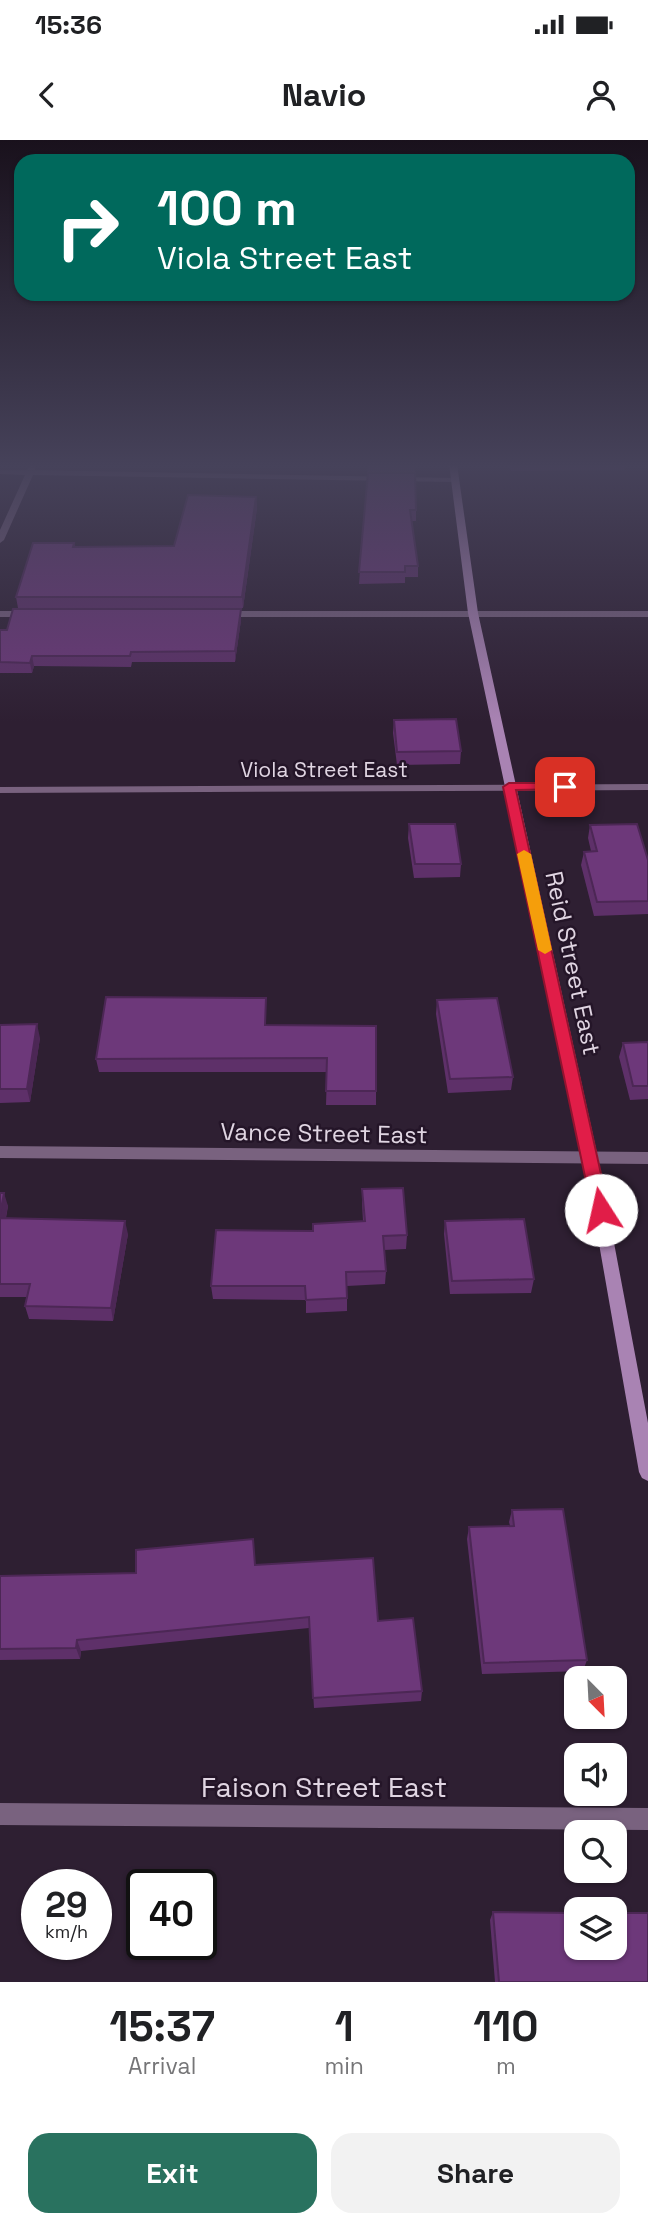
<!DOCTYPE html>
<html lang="en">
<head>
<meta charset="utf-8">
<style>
  body { margin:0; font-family:"Space Grotesk",sans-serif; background:#f2f2f2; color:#202124; height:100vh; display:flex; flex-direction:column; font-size:26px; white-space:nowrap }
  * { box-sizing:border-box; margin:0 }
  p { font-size:23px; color:#757577 }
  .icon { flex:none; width:38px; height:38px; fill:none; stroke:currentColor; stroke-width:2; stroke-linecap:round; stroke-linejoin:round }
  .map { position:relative; height:1842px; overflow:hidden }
  .details { display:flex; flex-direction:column; background:#fff; flex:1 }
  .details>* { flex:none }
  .banner { position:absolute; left:14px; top:14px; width:621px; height:147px; border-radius:21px; box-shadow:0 2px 5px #0004; background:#00695c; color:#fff; overflow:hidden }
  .needle { width:46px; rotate:156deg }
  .buttons { position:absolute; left:564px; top:1526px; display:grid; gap:14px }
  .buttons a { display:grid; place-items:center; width:63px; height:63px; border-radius:14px; background:#fff; box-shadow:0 2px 5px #0004; font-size:35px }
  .speed { position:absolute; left:21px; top:1729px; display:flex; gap:14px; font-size:35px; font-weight:700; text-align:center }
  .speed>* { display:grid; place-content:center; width:91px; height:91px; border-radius:50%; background:#fff; box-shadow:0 2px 5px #0004; line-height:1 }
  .speed small { font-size:18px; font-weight:400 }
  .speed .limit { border:4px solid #111; border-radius:10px; background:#fff; color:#111 }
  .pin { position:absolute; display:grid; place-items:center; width:60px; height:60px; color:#fff; margin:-30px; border-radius:14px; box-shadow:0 4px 10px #0006 }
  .me { position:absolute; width:77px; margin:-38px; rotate:350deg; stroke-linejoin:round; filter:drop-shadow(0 0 5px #0008) }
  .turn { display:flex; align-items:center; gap:24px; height:147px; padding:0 28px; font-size:32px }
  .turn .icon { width:91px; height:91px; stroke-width:2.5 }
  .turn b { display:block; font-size:49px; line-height:60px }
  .eta { display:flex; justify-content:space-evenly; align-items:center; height:119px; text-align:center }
  .eta b { font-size:42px; font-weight:700; line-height:49px }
  .cta { display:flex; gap:14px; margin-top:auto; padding:14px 28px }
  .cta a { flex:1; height:80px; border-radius:21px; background:#29725f; color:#fff; font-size:28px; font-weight:700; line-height:80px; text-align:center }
  .cta a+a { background:#f2f2f2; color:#202124 }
  .status { display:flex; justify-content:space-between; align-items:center; height:49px; padding:0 35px; background:#fff; direction:ltr }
  .status svg { height:19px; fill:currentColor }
  header { display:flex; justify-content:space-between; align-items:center; height:91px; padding:0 28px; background:#fff; font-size:32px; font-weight:700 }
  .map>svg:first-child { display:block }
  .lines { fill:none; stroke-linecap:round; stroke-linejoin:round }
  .street { fill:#79627f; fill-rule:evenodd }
  .secondary { fill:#a983b3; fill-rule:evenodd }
  .wall { fill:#5e3069 }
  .shaded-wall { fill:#4c2755 }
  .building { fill:#6d387a; stroke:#4c2755; stroke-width:2 }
  .route { fill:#e11d48; stroke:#92132f; stroke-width:2 }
  .slow { fill:#f59e0b }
  .labels { text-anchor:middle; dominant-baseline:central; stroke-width:5; stroke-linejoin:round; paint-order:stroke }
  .far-street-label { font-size:21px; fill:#e0d5e2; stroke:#241528 }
  .street-label { font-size:24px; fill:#e0d5e2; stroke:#241528 }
  .near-street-label { font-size:28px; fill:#e0d5e2; stroke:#241528 }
</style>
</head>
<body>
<div class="status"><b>15:36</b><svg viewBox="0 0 49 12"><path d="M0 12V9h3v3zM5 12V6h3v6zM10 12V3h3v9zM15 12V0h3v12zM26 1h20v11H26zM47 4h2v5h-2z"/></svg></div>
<header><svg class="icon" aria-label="back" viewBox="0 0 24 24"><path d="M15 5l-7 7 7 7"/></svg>Navio<svg class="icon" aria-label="person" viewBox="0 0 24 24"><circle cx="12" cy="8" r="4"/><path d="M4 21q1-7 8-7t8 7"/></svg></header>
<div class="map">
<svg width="648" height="1842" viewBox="0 0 648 1842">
  <rect width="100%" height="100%" fill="#2e1f32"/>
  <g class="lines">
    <!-- street -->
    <path class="street" d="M30 324H36L35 330 455 338 459 340 455 342 33 335 4 400 0 403V390L25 335 0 334V330H27Z
      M0 471H30L35 474 30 477H0Z
      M648 471V477H222L217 474 222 471Z
      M648 644V650L0 653V647Z
      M0 1006 648 1012V1024L0 1018Z
      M0 1663 648 1668V1690L0 1685Z"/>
    <!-- secondary -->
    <path class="secondary" d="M449 324H457L478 473 598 1018 648 1283V1341L642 1338 639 1332 584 1018 468 473Z"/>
  </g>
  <!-- wall -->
  <path class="wall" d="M368 324H415L416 370V381H412L418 426V437H405V443L359 444Z
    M508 324H625L624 330 511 331Z
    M256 357 257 368 243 468H18L16 457 74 403 75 407 174 406Z
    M241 469V480L235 522H132L131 527 34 526 32 533H0V490Z
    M394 580 461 611 460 624 397 625 393 593Z
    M409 684 461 724 460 737 414 738 408 698Z
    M590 685 648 720V774L594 776 581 725 584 712 591 711 588 698Z
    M437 860 513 937 511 950 448 953 436 874Z
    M266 872V885L376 886V965H326L327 932H99L96 919Z
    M0 885 40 898 30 962 0 963Z
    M648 902V959L630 960 619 917 623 903Z
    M362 1049 407 1095 406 1109 384 1110 386 1131 385 1144 347 1146V1171L306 1173V1160L213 1159 211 1146 313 1091 363 1081 362 1063Z
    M0 1053 8 1066 6 1078 128 1094 113 1181 29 1179 25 1166 27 1157H0Z
    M445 1081 534 1139 531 1153 450 1154 444 1094Z
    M512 1370 587 1520 583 1531 482 1534 467 1399 469 1387 510 1386 509 1382Z
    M255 1425 378 1481 422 1551 421 1561 314 1568 309 1488 81 1511 80 1519 0 1520V1436L136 1433Z
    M493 1772 648 1842H495L490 1780Z"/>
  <!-- shaded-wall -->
  <path class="shaded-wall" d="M256 357 257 368 243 468 242 457Z
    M241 469V480L235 522V511Z
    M32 516 34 526 32 533 30 523Z
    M37 884 40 898 30 962 27 949Z
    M4 1053 8 1066 3 1091 0 1080V1074Z
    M125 1081 128 1094 113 1181 111 1168Z
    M77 1500 81 1511 80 1519 76 1508Z"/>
  <!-- building -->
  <path class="building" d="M368 333H415L416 370H410L418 426H405V432H359Z
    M188 355 256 357 242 457H16L33 403H74L73 407 174 406Z
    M13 469H241L235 511 131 512 130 516H32L30 523 0 522V490H7Z
    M456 579 461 611 397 612 394 580Z
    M409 684H455L461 724H415Z
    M637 684 648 720V761L597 762 584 712 597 711 590 685Z
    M106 857 266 858 265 885 376 886V951H326L327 918 96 919Z
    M497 858 513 937 450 939 437 860Z
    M37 884 27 949H0V885Z
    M648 902V946H633L623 903Z
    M403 1048 407 1095 383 1096 386 1131 346 1132 347 1158 306 1160 305 1146H211L216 1090 313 1091V1084L365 1081 362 1049Z
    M0 1053H4L0 1074Z
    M0 1078 125 1081 111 1168 25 1166 30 1144H0Z
    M524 1079 534 1139 452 1141 445 1081Z
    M563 1369 587 1520 484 1523 469 1387 514 1386 512 1370Z
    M253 1399 255 1425 373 1418 378 1481 413 1478 422 1551 313 1558 309 1477 77 1500 76 1508 0 1509V1436L136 1433V1410Z
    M493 1772 576 1773V1808H614V1773H648V1842H499Z"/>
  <!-- sky -->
  <linearGradient id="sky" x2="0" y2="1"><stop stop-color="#19111c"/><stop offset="0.56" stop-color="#46425a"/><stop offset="1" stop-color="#46425a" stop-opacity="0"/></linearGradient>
  <rect width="648" height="582" fill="url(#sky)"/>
  <!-- route -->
  <path class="route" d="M565 643 571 647 569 649 516 650 609 1070 601 1078 592 1070 503 647 509 643Z"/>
  <!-- slow -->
  <path class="slow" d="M524 710 531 714 552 810 545 814 538 810 517 714Z"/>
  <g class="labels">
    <!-- far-street labels -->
    <g class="far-street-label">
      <text x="324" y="629">Viola Street East</text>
    </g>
    <!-- street labels -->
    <g class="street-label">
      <text transform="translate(573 823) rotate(78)">Reid Street East</text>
      <text transform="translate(324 993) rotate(1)">Vance Street East</text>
    </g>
    <!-- near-street labels -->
    <g class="near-street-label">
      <text x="324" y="1647">Faison Street East</text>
    </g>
  </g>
</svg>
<div class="buttons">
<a><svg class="needle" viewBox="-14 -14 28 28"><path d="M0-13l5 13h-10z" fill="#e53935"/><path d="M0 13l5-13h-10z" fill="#757577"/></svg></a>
<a><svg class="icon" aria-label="sound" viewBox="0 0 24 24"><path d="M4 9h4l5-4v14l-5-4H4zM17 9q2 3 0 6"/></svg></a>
<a><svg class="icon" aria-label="search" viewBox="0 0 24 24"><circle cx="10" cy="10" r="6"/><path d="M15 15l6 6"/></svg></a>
<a><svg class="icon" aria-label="layers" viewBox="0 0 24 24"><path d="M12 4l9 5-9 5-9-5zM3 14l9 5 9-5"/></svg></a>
</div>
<div class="speed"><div>29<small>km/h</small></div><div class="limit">40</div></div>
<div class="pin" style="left:565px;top:647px;background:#d93025"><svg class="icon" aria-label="arrive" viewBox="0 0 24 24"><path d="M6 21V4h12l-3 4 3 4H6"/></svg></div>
<svg class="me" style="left:601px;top:1070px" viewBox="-20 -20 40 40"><circle r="19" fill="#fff"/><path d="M0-13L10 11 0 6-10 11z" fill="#e11d48"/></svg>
<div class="banner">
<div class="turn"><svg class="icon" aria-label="right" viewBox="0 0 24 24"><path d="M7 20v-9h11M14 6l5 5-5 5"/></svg><div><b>100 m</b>Viola Street East</div></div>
</div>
</div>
<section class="details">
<div class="eta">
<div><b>15:37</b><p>Arrival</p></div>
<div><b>1</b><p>min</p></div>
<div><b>110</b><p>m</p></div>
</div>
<div class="cta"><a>Exit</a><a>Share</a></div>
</section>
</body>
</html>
